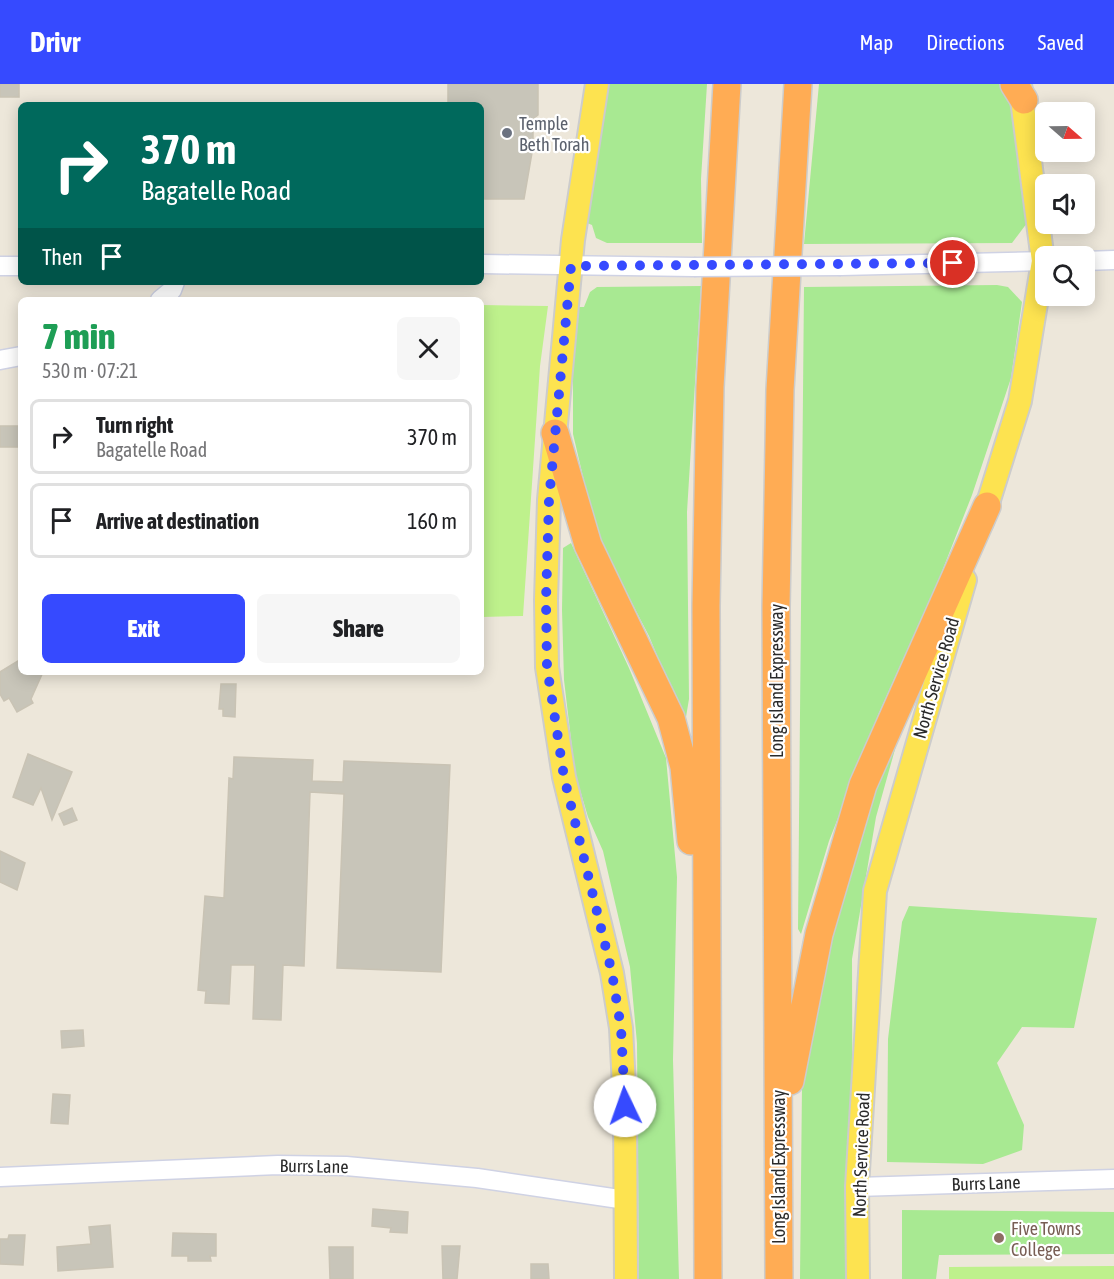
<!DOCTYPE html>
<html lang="en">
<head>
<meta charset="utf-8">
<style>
  body { margin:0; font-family:"Asap Condensed",sans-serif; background:#f6f6f6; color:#202124; height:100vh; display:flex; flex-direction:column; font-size:22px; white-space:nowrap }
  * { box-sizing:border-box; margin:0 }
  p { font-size:20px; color:#757577 }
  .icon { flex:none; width:33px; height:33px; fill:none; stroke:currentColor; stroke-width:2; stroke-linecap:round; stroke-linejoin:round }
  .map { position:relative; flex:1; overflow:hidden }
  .drawer { position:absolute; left:18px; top:213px; width:466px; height:378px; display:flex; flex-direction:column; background:#fff; border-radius:9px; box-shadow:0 3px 15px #0003 }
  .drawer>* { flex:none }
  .top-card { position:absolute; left:18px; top:18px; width:466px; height:183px; border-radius:9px; box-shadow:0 3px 15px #0003; background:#00695c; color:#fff; overflow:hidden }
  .needle { width:39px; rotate:110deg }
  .buttons { position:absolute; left:1035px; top:18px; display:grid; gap:12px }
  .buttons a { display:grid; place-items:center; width:60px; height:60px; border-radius:9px; background:#fff; box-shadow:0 3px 15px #0003; font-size:30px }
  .pin { position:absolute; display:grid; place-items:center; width:51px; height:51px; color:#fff; margin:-26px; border:3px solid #fff; border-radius:50%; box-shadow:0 2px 6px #0007 }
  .me { position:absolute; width:66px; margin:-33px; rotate:357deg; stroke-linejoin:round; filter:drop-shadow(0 0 4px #0008) }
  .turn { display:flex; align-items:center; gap:21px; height:126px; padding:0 24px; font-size:27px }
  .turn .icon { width:78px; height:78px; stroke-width:2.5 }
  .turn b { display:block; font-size:42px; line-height:51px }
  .then { display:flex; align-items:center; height:57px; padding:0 24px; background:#0003; gap:12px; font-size:22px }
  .round { display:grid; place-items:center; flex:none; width:63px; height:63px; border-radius:9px; background:#f6f6f6 }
  .head { display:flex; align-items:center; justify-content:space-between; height:102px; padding:0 24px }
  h1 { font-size:36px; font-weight:800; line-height:45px; color:#1e9e55 }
  .primary-button { display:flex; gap:12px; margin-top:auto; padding:12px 24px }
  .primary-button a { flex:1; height:69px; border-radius:9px; background:#364aff; color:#fff; font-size:24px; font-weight:800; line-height:69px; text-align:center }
  .primary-button a+a { background:#f6f6f6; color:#202124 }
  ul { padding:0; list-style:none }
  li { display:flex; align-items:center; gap:18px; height:75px; margin:0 12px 9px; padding:0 12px; border:3px solid #e0e0e0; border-radius:9px }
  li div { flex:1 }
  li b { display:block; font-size:22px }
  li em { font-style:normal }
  header { display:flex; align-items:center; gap:36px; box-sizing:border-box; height:84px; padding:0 30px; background:#364aff; color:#fff }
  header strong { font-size:28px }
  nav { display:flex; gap:33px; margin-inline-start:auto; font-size:21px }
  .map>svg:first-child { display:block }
  .green { fill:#a8e992 }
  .pitch { fill:#bef18c }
  .building { fill:#c8c5b9; stroke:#c9c3b4; stroke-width:1.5 }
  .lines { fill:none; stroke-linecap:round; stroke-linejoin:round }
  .minor-casing { stroke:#cfd2e4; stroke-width:21 }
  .major-casing { stroke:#ccc; stroke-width:26 }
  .highway-casing { stroke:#ccc; stroke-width:30 }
  .minor { stroke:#fff; stroke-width:18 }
  .major { stroke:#fde350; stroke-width:22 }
  .highway { stroke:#ffac54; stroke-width:27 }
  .minor-bridge-casing { stroke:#cfd2e4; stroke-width:21; stroke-linecap:butt }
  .minor-bridge { stroke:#fff; stroke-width:18 }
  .route { stroke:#364aff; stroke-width:10; stroke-dasharray:0 18 }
  .worship-dot { fill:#6b7280; stroke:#fff; stroke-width:2 }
  .education-dot { fill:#8d6e63; stroke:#fff; stroke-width:2 }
  .labels { text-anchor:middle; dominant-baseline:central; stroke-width:4.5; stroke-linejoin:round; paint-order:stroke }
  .worship-label { font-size:18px; fill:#5b616d; stroke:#fff; text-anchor:start }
  .street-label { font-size:18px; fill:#2a2a2a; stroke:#fff }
  .education-label { font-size:18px; fill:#785e54; stroke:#fff; text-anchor:start }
</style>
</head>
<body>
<header>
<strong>Drivr</strong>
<nav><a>Map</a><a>Directions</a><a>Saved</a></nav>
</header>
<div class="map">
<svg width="1114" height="1195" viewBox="0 0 1114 1195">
  <rect width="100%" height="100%" fill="#ede7da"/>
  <!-- green -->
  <path class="green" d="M605 0H707L701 95 702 159H607L596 154 592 141 587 139Z
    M819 0H1008L1027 139 1012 159 804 160Z
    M997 201 1008 203 1022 218 1011 294 972 411 939 495 879 629 829 757 801 850 798 845 804 203Z
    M701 202 687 428 689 615 685 639 649 552 597 452 573 350V253L579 223H584L590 208 597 203Z
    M571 459 629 584 666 674 677 793 673 976 679 1195H639L637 959 630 883 603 767 588 733 575 689 564 596 562 526 563 464Z
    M908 619 876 733 852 875 853 1195H800L802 1001 837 806Z
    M909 822 1097 834 1074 944 1022 943 997 979 1024 1041 1022 1066 983 1080 887 1078 888 955 902 838Z
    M902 1126 1114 1128V1170L939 1171 936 1195H902Z"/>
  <!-- pitch -->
  <path class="pitch" d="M482 221 548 222 540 282 523 532 482 533Z
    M1114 1182V1195H949V1183Z"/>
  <!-- building -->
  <path class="building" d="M0 0H19V13H0Z
    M448 0H538V31L533 35V63L524 115H482V21H448Z
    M0 342H21V363H0Z
    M21 575V588H43L31 615 33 619 17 628 9 614 4 617 0 610V588Z
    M221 600H236L235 633 223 632V625H219Z
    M28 670 72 688 52 736 41 704 33 721 13 713Z
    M234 673 313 676 312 697 343 698 344 677 450 681 441 888 337 884 344 710 310 708 304 882 283 881 281 936 253 935 255 881H231L229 920 205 919 206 907 198 906 205 812 224 814 229 694 233 695Z
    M72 724 77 736 64 741 59 730Z
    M0 767 25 779 17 806 0 798Z
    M83 946 84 962 62 964 61 947Z
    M53 1010 70 1011 68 1040 51 1039Z
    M373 1125 408 1128 407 1149 390 1148 391 1144 372 1142Z
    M110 1141 113 1183 58 1187 57 1163 91 1160 89 1143Z
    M173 1149 216 1150V1172H210L211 1177H188V1172H172Z
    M9 1151H25L23 1181 0 1180V1155H8Z
    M442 1162H460L457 1195H443Z
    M329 1163H353V1195H330Z
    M531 1180H548L549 1195H531Z"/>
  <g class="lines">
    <defs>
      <path id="minor" d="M1084 177 1114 176
        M482 180 694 183
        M0 182H21
        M841 182 1046 177
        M160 216 172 206 175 198
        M0 276 21 272
        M0 1093 278 1081 346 1082 477 1094 626 1116
        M857 1103 1114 1095"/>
      <path id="major" d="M597 0 573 156 549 416 546 516 547 583 564 693 612 889 621 944 625 1022 626 1195
        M982 438 1020 317 1043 177 1020 0
        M858 1195 857 1103 875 807 965 496"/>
      <path id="highway" d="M1014 0 1024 16
        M555 349 588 461 671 634 684 683 691 757
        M790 997 819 850 863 701 987 422
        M708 1195 706 522 710 303 727 0
        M779 1195 776 523 780 306 798 0"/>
    </defs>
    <!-- minor casing -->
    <use href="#minor" class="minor-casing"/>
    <!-- major casing -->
    <use href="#major" class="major-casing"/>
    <!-- highway casing -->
    <use href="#highway" class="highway-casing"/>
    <!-- minor -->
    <use href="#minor" class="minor"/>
    <!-- major -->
    <use href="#major" class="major"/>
    <!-- highway -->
    <use href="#highway" class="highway"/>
    <defs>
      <path id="minor-bridge" d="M694 183 841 182"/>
    </defs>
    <!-- minor-bridge casing -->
    <use href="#minor-bridge" class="minor-bridge-casing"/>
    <!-- minor-bridge -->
    <use href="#minor-bridge" class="minor-bridge"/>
  </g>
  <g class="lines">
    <!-- route -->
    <path class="route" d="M625 1022 621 944 612 889 564 693 547 583 546 516 549 416 571 182 953 179"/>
  </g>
  <!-- markers -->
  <circle class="worship-dot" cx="507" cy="49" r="6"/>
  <circle class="education-dot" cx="999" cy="1154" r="6"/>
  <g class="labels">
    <!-- worship labels -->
    <g class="worship-label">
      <text x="519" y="39">Temple<tspan x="519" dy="21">Beth Torah</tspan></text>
    </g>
    <!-- street labels -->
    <g class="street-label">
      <text transform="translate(936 594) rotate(-74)">North Service Road</text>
      <text transform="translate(776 597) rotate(-90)">Long Island Expressway</text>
      <text transform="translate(861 1071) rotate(-88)">North Service Road</text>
      <text transform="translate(314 1082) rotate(1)">Burrs Lane</text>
      <text transform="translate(778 1083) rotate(-90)">Long Island Expressway</text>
      <text transform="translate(986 1099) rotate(-2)">Burrs Lane</text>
    </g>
    <!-- education labels -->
    <g class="education-label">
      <text x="1011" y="1144">Five Towns<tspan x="1011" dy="21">College</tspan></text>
    </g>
  </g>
</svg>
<div class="buttons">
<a><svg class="needle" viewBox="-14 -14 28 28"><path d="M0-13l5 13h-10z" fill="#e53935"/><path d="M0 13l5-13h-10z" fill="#757577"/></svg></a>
<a><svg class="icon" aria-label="sound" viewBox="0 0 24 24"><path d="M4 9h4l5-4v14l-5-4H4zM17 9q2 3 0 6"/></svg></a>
<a><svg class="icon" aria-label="search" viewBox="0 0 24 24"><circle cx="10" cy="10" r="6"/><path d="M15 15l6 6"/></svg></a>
</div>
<div class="pin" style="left:953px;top:179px;background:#d93025"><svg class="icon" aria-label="arrive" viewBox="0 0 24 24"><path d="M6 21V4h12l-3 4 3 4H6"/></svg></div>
<svg class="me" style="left:625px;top:1022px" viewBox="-20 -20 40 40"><circle r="19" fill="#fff"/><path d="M0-13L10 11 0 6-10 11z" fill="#364aff"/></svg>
<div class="top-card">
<div class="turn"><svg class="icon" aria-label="right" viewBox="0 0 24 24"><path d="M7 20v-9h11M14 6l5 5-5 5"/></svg><div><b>370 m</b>Bagatelle Road</div></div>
<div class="then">Then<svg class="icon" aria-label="arrive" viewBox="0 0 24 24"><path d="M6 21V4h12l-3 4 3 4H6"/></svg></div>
</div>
<section class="drawer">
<div class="head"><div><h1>7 min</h1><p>530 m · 07:21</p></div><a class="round"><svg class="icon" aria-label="close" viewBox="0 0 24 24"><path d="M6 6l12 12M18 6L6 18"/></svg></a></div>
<ul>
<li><svg class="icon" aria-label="right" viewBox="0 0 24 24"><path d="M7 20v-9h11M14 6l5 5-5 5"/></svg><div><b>Turn right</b><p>Bagatelle Road</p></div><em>370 m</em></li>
<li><svg class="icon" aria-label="arrive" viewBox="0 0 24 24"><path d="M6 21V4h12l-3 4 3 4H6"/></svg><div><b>Arrive at destination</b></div><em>160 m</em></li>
</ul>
<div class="primary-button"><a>Exit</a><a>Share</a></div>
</section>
</div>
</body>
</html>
